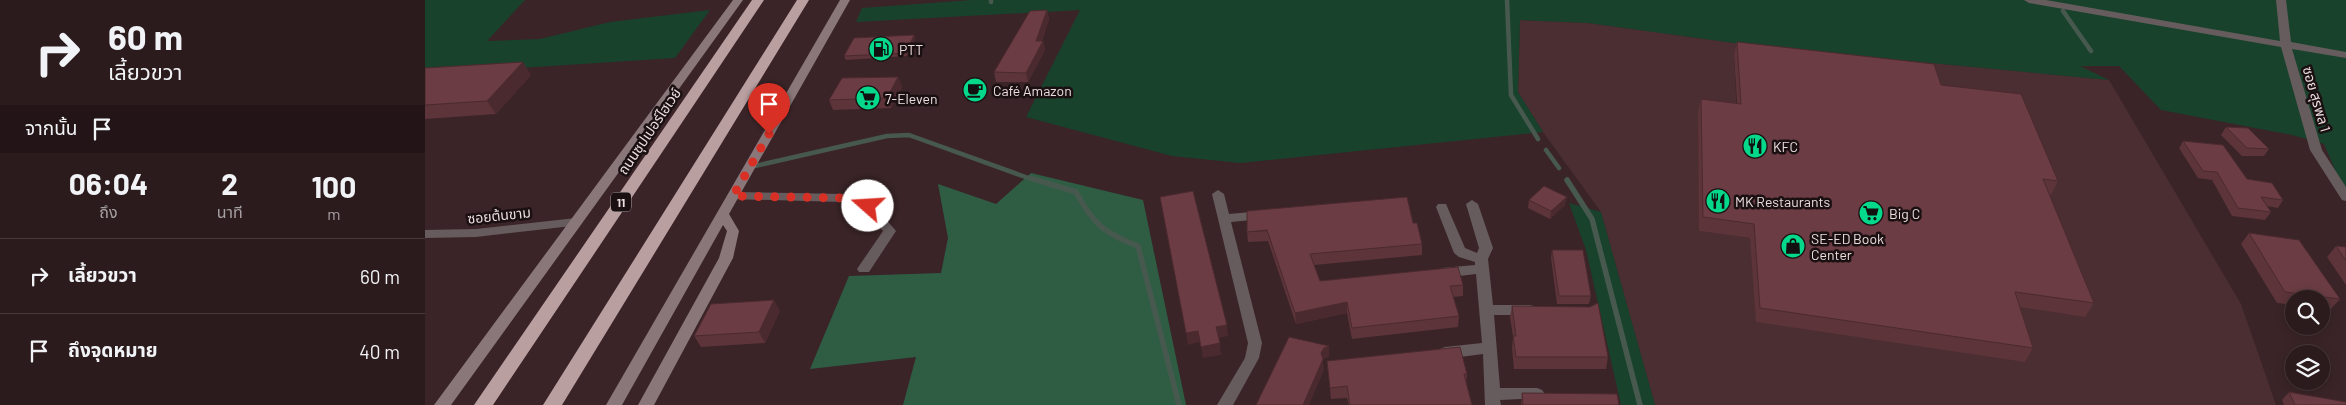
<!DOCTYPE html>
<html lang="th">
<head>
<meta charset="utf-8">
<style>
  body { margin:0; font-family:Barlow,"Noto Sans Thai",sans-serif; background:#38282a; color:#f1f3f6; height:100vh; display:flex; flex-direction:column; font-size:19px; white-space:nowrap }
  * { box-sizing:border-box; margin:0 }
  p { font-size:16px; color:#a6a1a4 }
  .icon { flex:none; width:28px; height:28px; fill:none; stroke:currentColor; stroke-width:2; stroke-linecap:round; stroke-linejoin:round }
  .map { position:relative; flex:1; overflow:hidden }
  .side { display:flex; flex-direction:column; background:#2c1b1d; width:425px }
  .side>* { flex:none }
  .banner { background:#2c1b1d; color:#f1f3f6; overflow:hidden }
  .buttons { position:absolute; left:1860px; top:290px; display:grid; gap:10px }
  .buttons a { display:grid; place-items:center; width:45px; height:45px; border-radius:50%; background:#2c1b1d; box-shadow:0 2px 12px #0003,0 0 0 1px #48393b; font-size:25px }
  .pin { position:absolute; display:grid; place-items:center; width:42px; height:42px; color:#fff; margin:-51px -21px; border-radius:50% 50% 50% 0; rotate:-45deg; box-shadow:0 0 5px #0007 }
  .pin .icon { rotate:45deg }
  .me { position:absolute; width:55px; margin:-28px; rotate:289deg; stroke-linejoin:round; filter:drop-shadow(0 0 4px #0008) }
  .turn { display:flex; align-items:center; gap:18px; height:105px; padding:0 25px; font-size:22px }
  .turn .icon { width:65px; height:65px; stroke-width:2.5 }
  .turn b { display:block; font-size:35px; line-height:42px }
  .then { display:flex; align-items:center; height:48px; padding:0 25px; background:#0003; gap:10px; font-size:19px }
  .eta { display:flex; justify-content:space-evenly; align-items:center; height:85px; text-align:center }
  .eta b { font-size:30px; font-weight:700; line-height:35px }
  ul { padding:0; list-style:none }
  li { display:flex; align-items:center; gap:15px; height:75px; padding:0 25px; border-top:1px solid #48393b }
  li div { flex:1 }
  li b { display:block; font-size:19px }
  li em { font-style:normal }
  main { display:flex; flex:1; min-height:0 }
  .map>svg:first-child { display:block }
  .built { fill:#4b2e32; fill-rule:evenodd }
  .green { fill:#19422d }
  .forest { fill:#2f5d44 }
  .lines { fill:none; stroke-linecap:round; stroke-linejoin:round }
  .stream-far1 { stroke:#47594e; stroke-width:4.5 }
  .stream { stroke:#47594e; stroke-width:5.5 }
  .street { fill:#675c5d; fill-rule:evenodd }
  .secondary { fill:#897779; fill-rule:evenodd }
  .highway { fill:#ba9fa1; fill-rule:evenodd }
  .wall { fill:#5c343a }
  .shaded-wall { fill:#4b2a2f }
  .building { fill:#6b3c43; stroke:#4b2a2f }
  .route { stroke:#d93025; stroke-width:9; stroke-dasharray:0 16.2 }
  .labels { text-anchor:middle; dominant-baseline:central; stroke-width:5; stroke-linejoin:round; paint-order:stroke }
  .shield { fill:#1a1011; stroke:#ada0a0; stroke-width:1 }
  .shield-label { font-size:12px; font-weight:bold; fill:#ecddde }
  .poi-label { font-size:14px; fill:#ecddde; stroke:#1a1011; text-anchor:start }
  .street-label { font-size:14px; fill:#ecddde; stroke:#1a1011 }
</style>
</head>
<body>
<main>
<section class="side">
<div class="banner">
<div class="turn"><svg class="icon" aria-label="right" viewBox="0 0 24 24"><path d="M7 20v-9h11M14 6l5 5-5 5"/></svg><div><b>60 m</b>เลี้ยวขวา</div></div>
<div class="then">จากนั้น<svg class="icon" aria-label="arrive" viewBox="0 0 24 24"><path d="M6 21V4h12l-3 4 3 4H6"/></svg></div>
</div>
<div class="eta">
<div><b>06:04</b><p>ถึง</p></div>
<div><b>2</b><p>นาที</p></div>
<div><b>100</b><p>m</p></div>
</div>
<ul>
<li><svg class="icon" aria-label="right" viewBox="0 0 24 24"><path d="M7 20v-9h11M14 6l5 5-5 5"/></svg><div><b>เลี้ยวขวา</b></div><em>60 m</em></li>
<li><svg class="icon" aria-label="arrive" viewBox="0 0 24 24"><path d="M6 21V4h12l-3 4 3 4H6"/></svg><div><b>ถึงจุดหมาย</b></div><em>40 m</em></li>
</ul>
</section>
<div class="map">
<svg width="1921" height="405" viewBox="0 0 1921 405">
  <rect width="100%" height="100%" fill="#3a2427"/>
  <!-- built -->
  <path class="built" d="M1095 20 1163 23 1338 47 1684 80 1816 304 1851 405H1230L1176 212 1118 132 1093 92ZM1309 55 1626 194 1611 193 1582 306 1325 238 1275 231 1273 112 1312 117Z"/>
  <!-- green -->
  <path class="green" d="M0 0H100L62 41 115 39 185 22 285 10 250 58 0 74Z
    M547 0H1921V187L1911 172 1899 144 1867 135 1736 110 1694 66H1655L1684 80 1338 47 1163 23 1095 20 1093 92 1118 132 815 163 747 156 601 117 655 10 431 22 437 8Z
    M1144 203 1176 212 1230 405H1196L1161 250Z"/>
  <!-- forest -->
  <path class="forest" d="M606 173 718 200 761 405H478L491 357 385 369 424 276 516 273 523 238 513 184 571 204Z"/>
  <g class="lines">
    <!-- stream-far1 -->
    <path class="stream-far1" d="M566 0V2
      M1082 0 1086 95 1113 139
      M1638 11 1666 51
      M1121 150 1134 168
      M330 166 462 136 484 135 609 180"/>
    <!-- stream -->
    <path class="stream" d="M605 178 651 192C668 224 679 233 713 246L754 405
      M1142 180 1167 219 1215 405"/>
    <!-- street -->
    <path class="street" d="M1599 0H1621L1855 41 1851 0H1861L1866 42 1921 52V58L1867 49 1897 150 1921 187V201L1917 200 1885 150 1856 47 1604 3Z
      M793 190 799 194 804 214 837 211 843 215 837 219 806 222 837 343 834 358 808 405H792L820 358 823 343 787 194Z
      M308 192 419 194 447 203 471 231 444 272H434L432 269 458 231 439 209 418 202 304 199 302 196Z
      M1047 200 1053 204 1068 248 1063 259 1068 305H1104L1109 306 1111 310 1109 314 1104 315H1069L1075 388H1112L1117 390 1120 394 1117 398 1075 400 1076 405H1060L1058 354 1020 359 1015 357 1013 353 1015 349 1020 347 1057 343 1051 274 1017 278 1012 276 1010 273 1012 270 1017 268 1050 265V262L1034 257 1029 253 1011 207 1013 204H1021L1040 248 1052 253 1054 248 1041 204Z
      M151 218 156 219 157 222 156 225 51 237 0 238V230L51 229Z"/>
    <!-- secondary -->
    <path class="secondary" d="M308 0H318L26 405H9Z
      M415 0H425L304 214 314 231 308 258 229 405H213L294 258 302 231 298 225 197 405H181Z"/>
    <!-- highway -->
    <path class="highway" d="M327 0H339L68 405H49Z
      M372 0H384L137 405H118Z"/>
  </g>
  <!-- wall -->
  <path class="wall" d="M622 10 624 19 617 41H618L620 50 603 82H571L569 72Z
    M489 35 490 39 482 56 421 60 419 56Z
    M1312 42 1516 85 1633 181 1626 195 1624 194 1669 303 1660 317 1595 307 1608 348 1600 362 1331 322 1325 238 1274 231 1273 112 1276 99 1312 103 1309 55Z
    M0 68 106 75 71 114 0 119Z
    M473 77 477 87 466 108 408 110 404 100Z
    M1801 127 1844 149 1839 156H1817L1796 135Z
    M1758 141 1822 179 1858 200 1853 208 1842 206 1846 212 1840 220 1807 216 1787 180 1773 178 1754 148Z
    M1104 200 1140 205 1125 219 1103 208Z
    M988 223 997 244V255L889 265 895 281 1038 285V296L1028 297 1034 316 1033 327 927 339 922 313 871 324 843 241 823 242 822 232Z
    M1824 233 1915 299 1905 310 1896 309V299H1869V305L1852 303 1816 244Z
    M1911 246 1921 247V285L1902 257Z
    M1127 250 1166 296 1164 304H1132L1126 258Z
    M1087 306 1183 357 1181 369H1089L1087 348 1088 337 1085 317Z
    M355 311 340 343 276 347 269 336Z
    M902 361 1042 374 1041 384 1047 405H924L922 398 906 399Z
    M1864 392 1921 405H1859L1857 400Z
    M1097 393 1194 405H1096Z"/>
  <!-- shaded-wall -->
  <path class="shaded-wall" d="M622 10 624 19 614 49 618 41 620 50 603 82 601 73 611 41Z
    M489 35 490 39 482 56 481 53Z
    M98 62 106 75 71 114 62 101Z
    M473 77 477 87 466 108 462 98Z
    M1142 197 1140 205 1125 219 1126 211Z
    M349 300 355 311 340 343 334 332Z
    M922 302V313L871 324 870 313Z
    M802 325 803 336 793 338 791 327Z
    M773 331 775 342 763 345 761 333Z
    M795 343 796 355 778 358 776 347Z
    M904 346V357L899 359 898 361 899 370 884 405H878L896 353 899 348Z"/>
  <!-- building -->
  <path class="building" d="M622 10 611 41H618L601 73 569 72 605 11Z
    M489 35 481 53 419 56 429 38Z
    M1312 42 1509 64 1516 85 1596 94 1633 181 1618 179 1669 303 1590 292 1608 348 1335 308 1329 224 1278 217 1276 99 1316 104Z
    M98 62 62 101 0 105V68Z
    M473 77 462 98 404 100 417 78Z
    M1801 127 1823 128 1844 149 1822 148Z
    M1758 141 1798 145 1822 179 1847 183 1858 200 1836 197 1846 212 1813 208 1792 172 1778 171Z
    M1119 186 1142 197 1126 211 1104 200Z
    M768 191 802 325 791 327 795 343 776 347 773 331 761 333 735 197Z
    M982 197 988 223H992L997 244 885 254 895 281 1033 267 1038 285 1025 286 1034 316 927 328 922 302 870 313 842 230 822 232V211Z
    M1824 233 1874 240 1915 299 1860 292Z
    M1911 246 1921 247V261Z
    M1127 250H1158L1166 296H1134Z
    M349 300 334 332 269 336 286 304Z
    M1173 303 1183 357H1091L1088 336H1091L1087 306 1165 307Z
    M864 337 904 346 899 348 896 353 898 359 878 405H831Z
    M1035 347 1042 374H1039L1047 405H925L922 386 905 388 902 361Z
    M1864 392 1921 402V405H1870Z
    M1097 393 1192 394 1194 405H1098Z"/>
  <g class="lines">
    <!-- route -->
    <path class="route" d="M344 134 308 196 419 198 443 206"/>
  </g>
  <!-- icons -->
  <defs>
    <symbol id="fuel-disc" viewBox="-11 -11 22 22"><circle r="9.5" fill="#04d98b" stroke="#1a1011"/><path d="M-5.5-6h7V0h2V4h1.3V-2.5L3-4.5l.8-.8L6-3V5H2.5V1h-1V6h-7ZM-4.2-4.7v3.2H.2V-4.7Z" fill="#111"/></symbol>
    <symbol id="cafe-disc" viewBox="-11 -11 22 22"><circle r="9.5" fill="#04d98b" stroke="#1a1011"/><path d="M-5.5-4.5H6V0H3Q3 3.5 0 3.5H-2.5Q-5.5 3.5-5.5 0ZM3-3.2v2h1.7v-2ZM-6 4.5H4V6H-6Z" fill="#111"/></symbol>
    <symbol id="supermarket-disc" viewBox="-11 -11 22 22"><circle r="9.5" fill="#04d98b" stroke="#1a1011"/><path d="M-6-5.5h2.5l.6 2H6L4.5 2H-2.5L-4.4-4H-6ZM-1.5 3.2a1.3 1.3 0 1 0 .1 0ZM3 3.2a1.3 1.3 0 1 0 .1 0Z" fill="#111"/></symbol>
    <symbol id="restaurant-disc" viewBox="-11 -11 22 22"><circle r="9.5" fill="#04d98b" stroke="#1a1011"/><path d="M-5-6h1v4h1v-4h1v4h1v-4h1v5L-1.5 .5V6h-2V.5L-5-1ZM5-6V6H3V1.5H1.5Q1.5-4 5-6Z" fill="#111"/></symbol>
    <symbol id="shop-disc" viewBox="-11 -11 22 22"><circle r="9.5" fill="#04d98b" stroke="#1a1011"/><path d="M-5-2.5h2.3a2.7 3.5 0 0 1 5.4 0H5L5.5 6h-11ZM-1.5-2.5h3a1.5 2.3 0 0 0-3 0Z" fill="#111"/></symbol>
  </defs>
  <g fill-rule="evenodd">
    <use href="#fuel-disc" x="442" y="35" width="28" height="28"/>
    <use href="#cafe-disc" x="536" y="76" width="28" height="28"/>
    <use href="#supermarket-disc" x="429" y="84" width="28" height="28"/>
    <use href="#restaurant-disc" x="1316" y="132" width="28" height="28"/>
    <use href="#restaurant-disc" x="1279" y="187" width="28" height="28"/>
    <use href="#supermarket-disc" x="1432" y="199" width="28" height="28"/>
    <use href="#shop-disc" x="1354" y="232" width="28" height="28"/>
  </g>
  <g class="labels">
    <!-- shield labels -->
    <rect class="shield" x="186" y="192.5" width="20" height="19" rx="4"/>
    <g class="shield-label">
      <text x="196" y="202">11</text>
    </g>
    <!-- poi labels -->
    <g class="poi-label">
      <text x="474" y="49">PTT</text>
      <text x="568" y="90">Café Amazon</text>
      <text x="460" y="98">7-Eleven</text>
      <text x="1348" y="146">KFC</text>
      <text x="1310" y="201">MK Restaurants</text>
      <text x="1464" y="213">Big C</text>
      <text x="1386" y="238">SE-ED Book<tspan x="1386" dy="16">Center</tspan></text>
    </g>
    <!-- street labels -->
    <g class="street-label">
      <text transform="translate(1892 99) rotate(74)">ซอย สุรพล 1</text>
      <text transform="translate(224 131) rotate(-56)">ถนนซุปเปอร์ไฮเวย์</text>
      <text transform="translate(74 215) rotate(-6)">ซอยต้นขาม</text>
    </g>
  </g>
</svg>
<div class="buttons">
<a><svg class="icon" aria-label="search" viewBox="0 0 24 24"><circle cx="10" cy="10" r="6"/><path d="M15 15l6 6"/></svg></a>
<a><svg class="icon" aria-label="layers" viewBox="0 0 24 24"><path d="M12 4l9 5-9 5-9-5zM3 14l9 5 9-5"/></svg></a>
</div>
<div class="pin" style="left:344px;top:134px;background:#d93025"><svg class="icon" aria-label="arrive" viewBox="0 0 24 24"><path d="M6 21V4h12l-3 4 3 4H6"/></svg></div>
<svg class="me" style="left:443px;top:206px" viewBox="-20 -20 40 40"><circle r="19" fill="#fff"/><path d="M0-13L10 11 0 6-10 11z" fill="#d93025"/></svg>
</div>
</main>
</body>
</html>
